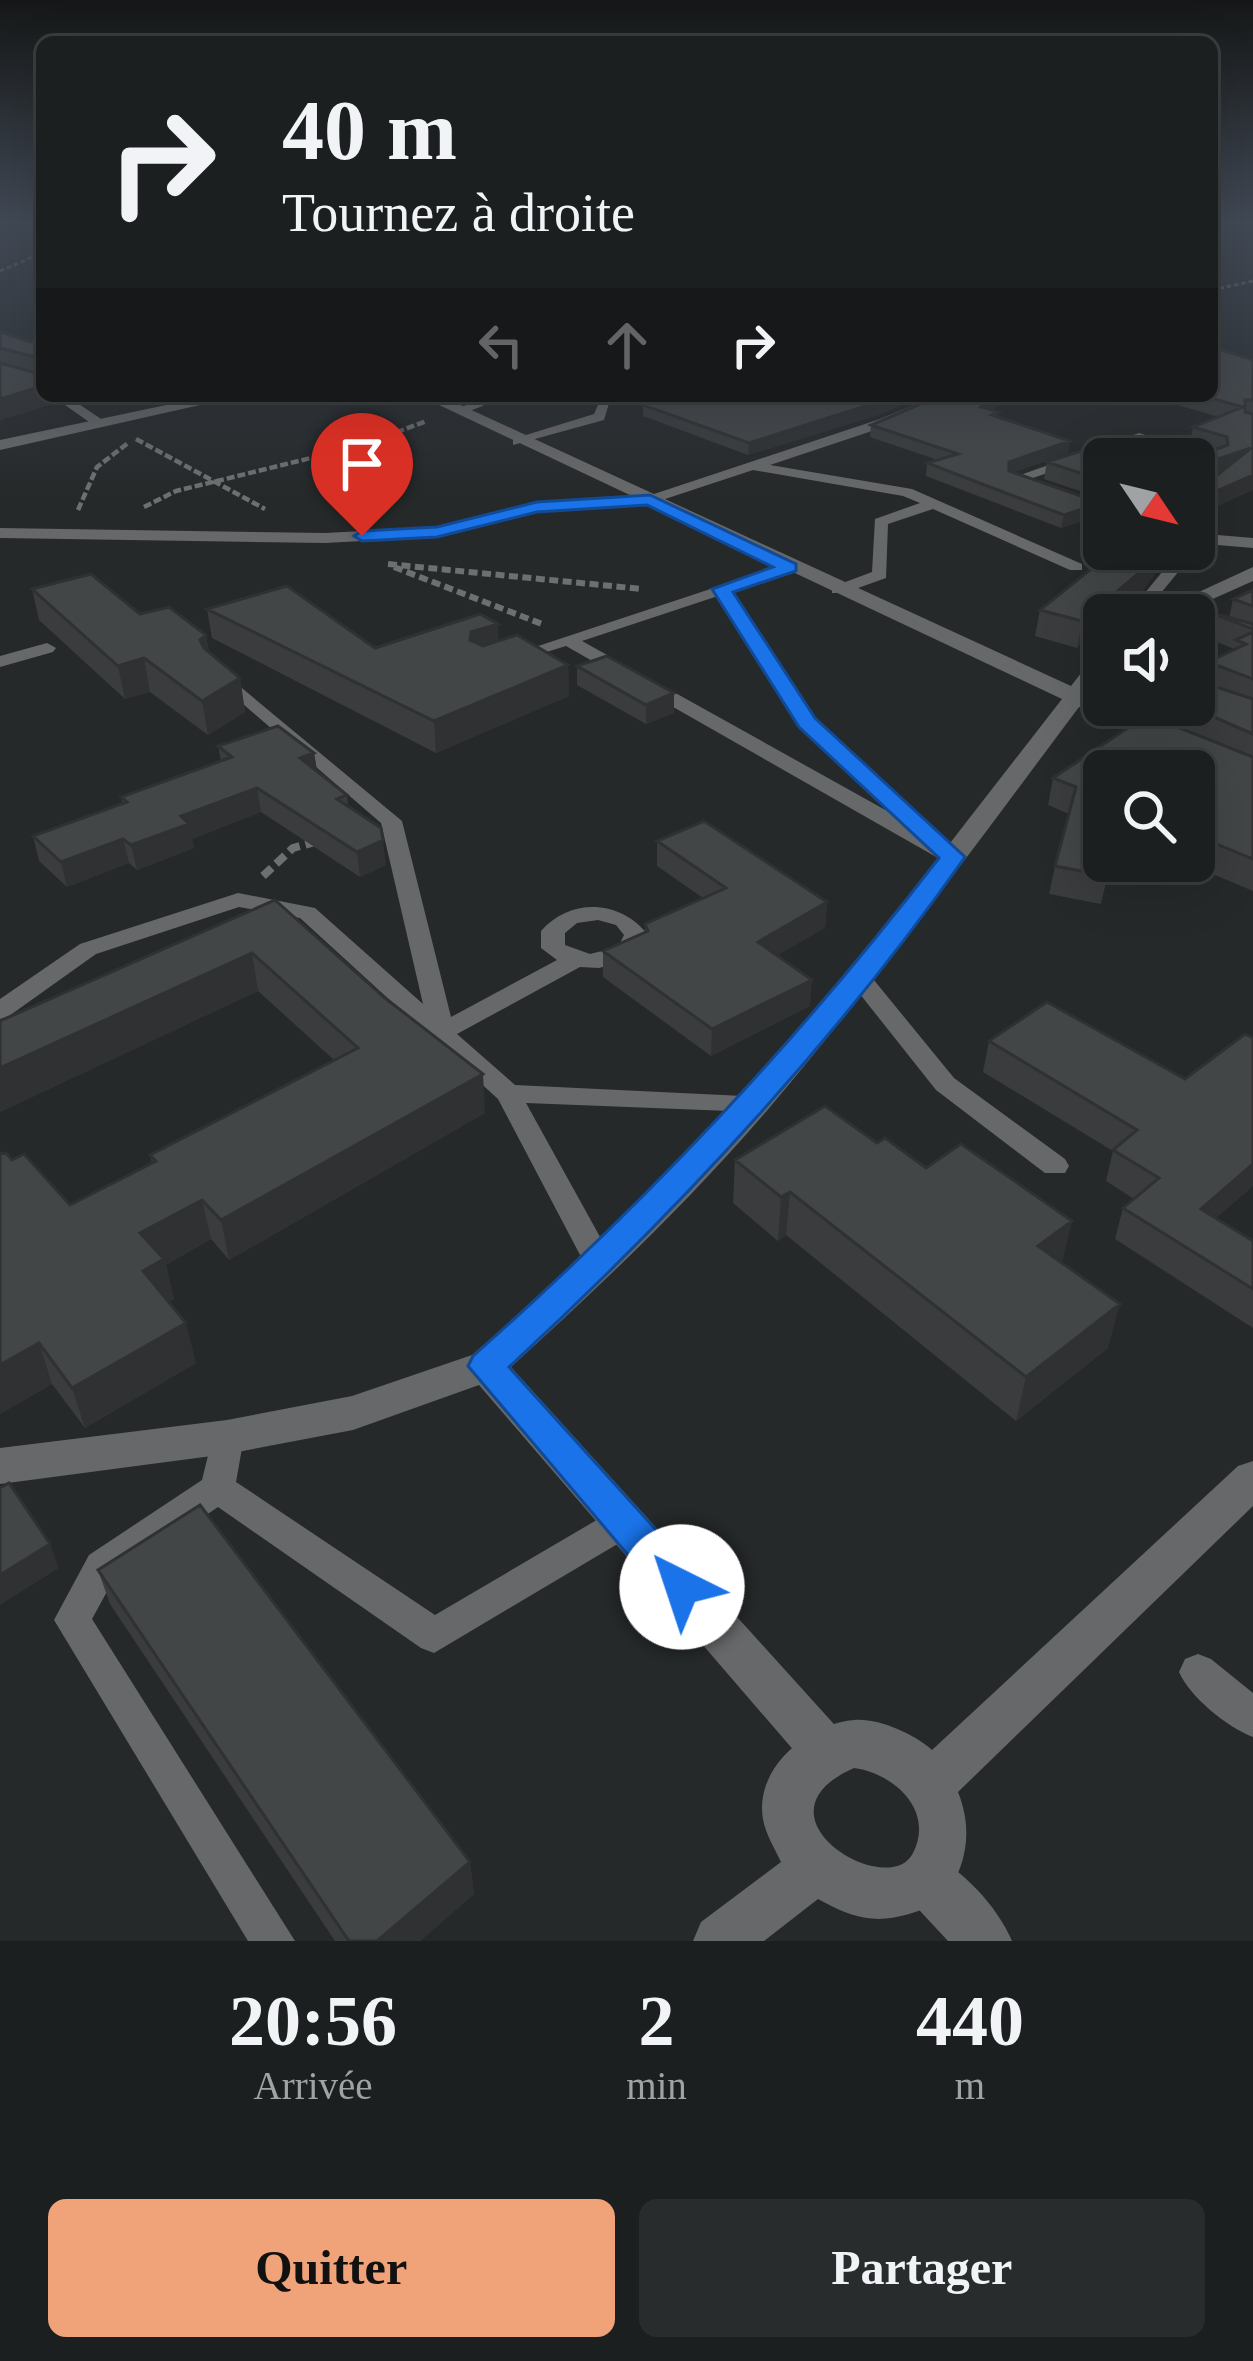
<!DOCTYPE html>
<html lang="fr">
<head>
<meta charset="utf-8">
<style>
  body { margin:0; font-family:Georgia,serif; background:#292c2d; color:#f1f3f6; height:100vh; display:flex; flex-direction:column; font-size:45px; white-space:nowrap }
  * { box-sizing:border-box; margin:0 }
  p { font-size:39px; color:#a0a2a5 }
  .icon { flex:none; width:66px; height:66px; fill:none; stroke:currentColor; stroke-width:2; stroke-linecap:round; stroke-linejoin:round }
  .map { position:relative; height:1941px; overflow:hidden }
  .sheet { display:flex; flex-direction:column; background:#1c1f20; flex:1 }
  .sheet>* { flex:none }
  .banner { position:absolute; left:36px; top:36px; width:1182px; height:366px; border-radius:18px; box-shadow:0 12px 48px #0002,0 0 0 3px #3a3d3e; background:#1c1f20; color:#f1f3f6; overflow:hidden }
  .needle { width:78px; rotate:125deg }
  .tools { position:absolute; left:1083px; top:438px; display:grid; gap:24px }
  .tools a { display:grid; place-items:center; width:132px; height:132px; border-radius:18px; background:#1c1f20; box-shadow:0 12px 48px #0002,0 0 0 3px #3a3d3e; font-size:60px }
  .pin { position:absolute; display:grid; place-items:center; width:102px; height:102px; color:#fff; margin:-123px -51px; border-radius:50% 50% 50% 0; rotate:-45deg; box-shadow:0 0 12px #0007 }
  .pin .icon { rotate:45deg }
  .me { position:absolute; width:132px; margin:-66px; rotate:319deg; stroke-linejoin:round; filter:drop-shadow(0 0 9px #0008) }
  .turn { display:flex; align-items:center; gap:42px; height:252px; padding:0 48px; font-size:54px }
  .turn .icon { width:156px; height:156px; stroke-width:2.5 }
  .turn b { display:block; font-size:84px; line-height:102px }
  .lanes { display:flex; align-items:center; height:114px; padding:0 48px; background:#0003; justify-content:center; gap:60px; direction:ltr }
  .lanes .off { opacity:.35 }
  .eta { display:flex; justify-content:space-evenly; align-items:center; height:204px; text-align:center }
  .eta b { font-size:72px; font-weight:800; line-height:84px }
  .action { display:flex; gap:24px; margin-top:auto; padding:24px 48px }
  .action a { flex:1; height:138px; border-radius:18px; background:#f0a279; color:#111; font-size:48px; font-weight:800; line-height:138px; text-align:center }
  .action a+a { background:#292c2d; color:#f1f3f6 }
  .map>svg:first-child { display:block }
  .lines { fill:none; stroke-linecap:round; stroke-linejoin:round }
  .path-far3 { stroke:#6d7070; stroke-width:3; stroke-dasharray:4.5 3; stroke-linecap:butt }
  .path-far2 { stroke:#6d7070; stroke-width:4.5; stroke-dasharray:8 3; stroke-linecap:butt }
  .path-far1 { stroke:#6d7070; stroke-width:6; stroke-dasharray:9 4.5; stroke-linecap:butt }
  .path { stroke:#6d7070; stroke-width:8; stroke-dasharray:12 6; stroke-linecap:butt }
  .service { fill:#676869; fill-rule:evenodd }
  .minor { fill:#676869; fill-rule:evenodd }
  .tertiary { fill:#676869; fill-rule:evenodd }
  .wall { fill:#3a3c3d }
  .shaded-wall { fill:#2f3132 }
  .building { fill:#434647; stroke:#2f3132; stroke-width:3 }
  .route { fill:#1a73e8; stroke:#114b97; stroke-width:3 }
</style>
</head>
<body>
<div class="map">
<svg width="1253" height="1941" viewBox="0 0 1253 1941">
  <rect width="100%" height="100%" fill="#26292a"/>
  <g class="lines">
    <!-- path-far3 -->
    <path class="path-far3" d="M0 271 42 253
      M1212 290 1253 281"/>
    <!-- path-far2 -->
    <path class="path-far2" d="M136 439 265 509
      M144 507 176 491 356 447 427 421
      M78 510 97 467 128 443"/>
    <!-- path-far1 -->
    <path class="path-far1" d="M388 564 642 589
      M394 567 542 624"/>
    <!-- path -->
    <path class="path" d="M263 876 293 848 315 842"/>
    <!-- service -->
    <path class="service" d="M52 396H67L107 423 95 426Z
      M489 396H507L465 413 454 410Z
      M580 396 610 400 604 420 513 445V439L594 414 598 405Z
      M936 396H953L890 425 770 465 912 489 1082 564V570H1070L933 509 888 524 886 578 844 593H832V587L872 572 875 519 920 503 903 496 753 470 650 504 537 511 437 537 325 543 0 538V528L325 533 437 527 537 503 648 496 880 419Z
      M1139 433 1195 450 1188 454 1140 441 1030 479 1039 482V488L1009 479Z
      M1194 533 1253 538V548L1194 543Z
      M1194 546 1197 549 1161 593 1190 615H1171L1144 594 1181 549H1194Z
      M783 565 797 568 732 592 814 719 930 825 934 829 928 834 961 852 964 857 961 862H945L566 646 514 662 505 657ZM718 596 800 727 898 817 582 641Z
      M47 643 56 648 53 652 0 667V656Z
      M220 670 402 821 451 1017 557 960 541 948V931C571 897 621 900 648 935L636 957 599 968 580 967 457 1034 515 1085 764 1097 768 1103 764 1109 755 1112 526 1103 615 1264 611 1272 600 1275 589 1272 498 1099 300 918 239 907 96 954 9 1016 0 1019V999L80 944 238 893 315 908 423 1004 381 823 214 679V671ZM598 920 616 925 624 935 618 947 590 954 565 945V933L577 923Z
      M1074 691H1104V703L1067 701V693Z
      M860 972 869 974 954 1078 1065 1159 1069 1166 1065 1173H1045L936 1090 848 979Z
      M227 1423 239 1427 244 1437 236 1482 435 1615 612 1511 624 1507 636 1511 641 1522 636 1533 434 1653 421 1648 218 1507 115 1577 92 1619 295 1941H248L54 1620 89 1555 202 1480 215 1427Z
      M1198 1654 1211 1659 1253 1693V1737C1227 1727 1190 1697 1179 1672L1185 1659Z"/>
    <!-- minor -->
    <path class="minor" d="M420 396H441L1071 686 1096 654 1104 652V674L1089 694 1183 741 1171 748 1162 746 1079 707C978 842 879 978 770 1107 691 1200 601 1285 511 1367L842 1733 850 1750 842 1767 825 1774 808 1767 479 1385 353 1430 227 1454 0 1484V1448L227 1420 352 1396 472 1355 587 1254 743 1095 849 973 1062 699Z
      M1253 567V581L1177 615H1149Z
      M927 1853C961 1867 998 1907 1012 1941H948L908 1898 901 1879 908 1860Z"/>
    <!-- tertiary -->
    <path class="tertiary" d="M209 396H240L0 450V440Z
      M1253 1461V1506L958 1792C974 1832 966 1868 942 1902 890 1923 868 1927 818 1899L764 1941H693L701 1922 781 1862C775 1849 765 1833 763 1819 754 1768 808 1724 854 1720 879 1718 914 1734 932 1750L1238 1466ZM854 1768C893 1773 935 1810 913 1853 889 1902 745 1816 854 1768Z"/>
  </g>
  <!-- wall -->
  <path class="wall" d="M0 332 30 342 42 338V396H53L55 403 0 420Z
    M1253 360V490L1208 510 1202 501 1206 484 1217 474 1194 482V459H1104V499L1044 479 1047 462 1124 455 1190 442 1193 427 1219 417 1146 396H1212Z
    M668 396H924L878 415 748 455 643 416V405L671 397Z
    M992 410 999 412 998 417 1068 453 1014 472 1098 516 1061 528 926 476 927 463 938 460 870 437 871 425Z
    M1116 549H1164L1161 566 1140 594 1104 615V624L1077 648 1035 636 1040 610Z
    M32 589 140 614 206 635 209 652 240 678 245 712 208 735 150 692 125 699 39 620Z
    M1253 590V891L1182 861H1194V771H1104L1111 861 1101 904 1049 894 1055 866 1069 814 1048 805 1053 778 1145 715 1147 705H1194L1198 681 1204 682 1208 662 1234 649 1200 635 1206 611 1229 618 1233 599Z
    M207 609 375 648 498 641 568 665 569 696 436 753 212 638Z
    M577 666 674 713 646 724 577 685Z
    M218 746 314 753 317 771 347 795 348 806 386 865 360 877 261 812 192 839 194 848 137 870 129 863 67 887 39 861 33 836 122 803 121 797 221 761Z
    M657 841 827 902 825 928 777 955 810 1006 711 1056 603 977V951L645 932V924L703 898 657 866Z
    M275 900 485 1113 229 1260 211 1239 166 1265 174 1299 169 1302 196 1363 85 1428 52 1384 0 1414V1153L70 1205 152 1163 150 1155 334 1060 258 991 0 1112Z
    M1253 1038V1186L1216 1218 1253 1241V1328L1115 1239 1123 1208 1134 1199 1106 1181 1113 1151 983 1072 989 1041 1185 1079Z
    M877 1143 1062 1263 1108 1348 1016 1421 786 1235 778 1241 733 1203 735 1160Z
    M98 1570 470 1862 474 1894 420 1941H335L110 1604Z"/>
  <!-- shaded-wall -->
  <path class="shaded-wall" d="M42 386V396H53L55 403 0 420V399Z
    M897 396H924L878 415 748 455 749 443Z
    M998 396H1014L979 419 981 407Z
    M1070 441 1068 453 1007 475 1009 462Z
    M1251 448 1247 464 1194 482V467Z
    M1253 475V490L1208 510 1212 493Z
    M1101 503 1098 516 1061 528 1064 515Z
    M1160 549H1164L1161 566 1140 594 1115 615H1104V624L1077 648 1082 621Z
    M498 624 499 654 470 640 471 632Z
    M206 635 211 668 200 640Z
    M144 658 150 692 125 699 118 666Z
    M568 665 569 696 436 753 434 721Z
    M240 678 245 712 208 735 202 701Z
    M674 693V713L646 724V705Z
    M314 753 318 776 300 758Z
    M257 788 261 812 192 839 194 848 137 870 131 845 181 816Z
    M123 839 129 863 67 887 61 862Z
    M383 840 386 865 360 877 357 852Z
    M827 902 825 928 756 968 758 942Z
    M252 953 258 991 0 1112V1068Z
    M812 980 810 1006 711 1056 712 1029Z
    M483 1074 485 1113 229 1260 221 1220Z
    M1253 1164V1186L1191 1240 1201 1209Z
    M790 1192 786 1235 778 1241 781 1197Z
    M202 1200 211 1239 166 1265 174 1299 153 1311 143 1271 140 1233Z
    M1072 1221 1062 1264 1038 1246Z
    M1120 1304 1108 1348 1016 1421 1026 1377Z
    M186 1323 196 1363 85 1428 72 1388Z
    M39 1343 52 1384 0 1414V1365Z
    M50 1544 59 1568 0 1605V1575Z
    M470 1862 474 1894 420 1941H377Z"/>
  <!-- building -->
  <path class="building" d="M0 332 30 342 42 338V386L0 399V363L40 374 39 358 0 348Z
    M1212 347 1253 360V400H1245V412L1253 414V475L1212 493 1206 484 1251 448 1194 467V459H1104V481L1047 462 1096 446 1124 455 1170 437 1217 449 1228 445 1227 437 1193 427 1243 407 1203 396H1212Z
    M673 396H897L749 443 643 405Z
    M939 396H998L981 407 999 412 992 415 1070 441 1009 462V471L1101 503 1064 515 927 463 958 454 871 425Z
    M1116 549H1160L1145 568 1082 621 1040 610Z
    M91 574 140 614 169 607 206 635 200 640 204 648 240 678 202 701 144 658 118 666 32 589Z
    M287 586 375 648 480 614 498 624 471 632 470 640 483 646 517 635 568 665 434 721 207 609Z
    M1253 590V606L1233 599Z
    M1206 611 1253 624V629Z
    M1253 632V679L1208 662 1246 644 1236 640Z
    M607 656 674 693 646 705 577 666Z
    M1195 668 1198 681 1253 699V734L1186 705H1194Z
    M1147 715 1253 757V859L1194 835V771H1104V861H1111L1107 876 1055 866 1076 787 1053 778Z
    M278 726 314 753 300 758 347 795 337 799 381 828 383 840 357 852 257 788 181 816 189 824 131 845 123 839 61 862 33 836 127 802 121 797 232 757 218 746Z
    M704 821 827 902 758 942 812 980 712 1029 603 951 648 931 645 924 726 888 657 841Z
    M275 900 385 998 483 1074 221 1220 202 1200 140 1233 164 1259 143 1271 186 1323 72 1388 39 1343 0 1365V1153L7 1154 12 1160 24 1154 70 1205 156 1161 150 1155 358 1048 252 953 0 1068V1021Z
    M1047 1002 1185 1079 1245 1034 1253 1038V1164L1201 1209 1253 1241V1289L1123 1208 1159 1178 1113 1150 1137 1130 989 1041Z
    M825 1106 877 1143 885 1138 926 1168 961 1144 1072 1221 1038 1246 1120 1304 1026 1377 790 1192 781 1197 735 1160Z
    M9 1483 50 1544 0 1575V1488Z
    M200 1505 470 1862 377 1941H349L98 1570Z"/>
  <!-- sky -->
  <linearGradient id="sky" x2="0" y2="1"><stop stop-color="#151717"/><stop offset="0.45" stop-color="#414955"/><stop offset="1" stop-color="#414955" stop-opacity="0"/></linearGradient>
  <rect width="1253" height="493" fill="url(#sky)"/>
  <!-- route -->
  <path class="route" d="M650 495 796 564V571L733 592 815 718 965 857C833 1045 677 1212 509 1367L696 1574 702 1587 696 1601 682 1606 667 1601 468 1366 473 1356C648 1201 796 1043 939 858L799 727 712 589 773 567 647 505 537 512 437 537 362 541 354 536 362 531 437 527 537 502Z"/>
</svg>
<div class="tools">
<a><svg class="needle" viewBox="-14 -14 28 28"><path d="M0-13l5 13h-10z" fill="#e53935"/><path d="M0 13l5-13h-10z" fill="#a0a2a5"/></svg></a>
<a><svg class="icon" aria-label="sound" viewBox="0 0 24 24"><path d="M4 9h4l5-4v14l-5-4H4zM17 9q2 3 0 6"/></svg></a>
<a><svg class="icon" aria-label="search" viewBox="0 0 24 24"><circle cx="10" cy="10" r="6"/><path d="M15 15l6 6"/></svg></a>
</div>
<div class="pin" style="left:362px;top:536px;background:#d93025"><svg class="icon" aria-label="arrive" viewBox="0 0 24 24"><path d="M6 21V4h12l-3 4 3 4H6"/></svg></div>
<svg class="me" style="left:682px;top:1587px" viewBox="-20 -20 40 40"><circle r="19" fill="#fff"/><path d="M0-13L10 11 0 6-10 11z" fill="#1a73e8"/></svg>
<div class="banner">
<div class="turn"><svg class="icon" aria-label="right" viewBox="0 0 24 24"><path d="M7 20v-9h11M14 6l5 5-5 5"/></svg><div><b>40 m</b>Tournez à droite</div></div>
<div class="lanes"><svg class="icon off" aria-label="left" viewBox="0 0 24 24"><path d="M17 20v-9H6M10 6l-5 5 5 5"/></svg><svg class="icon off" aria-label="ahead" viewBox="0 0 24 24"><path d="M12 20V5M6 11l6-6 6 6"/></svg><svg class="icon" aria-label="right" viewBox="0 0 24 24"><path d="M7 20v-9h11M14 6l5 5-5 5"/></svg></div>
</div>
</div>
<section class="sheet">
<div class="eta">
<div><b>20:56</b><p>Arrivée</p></div>
<div><b>2</b><p>min</p></div>
<div><b>440</b><p>m</p></div>
</div>
<div class="action"><a>Quitter</a><a>Partager</a></div>
</section>
</body>
</html>
